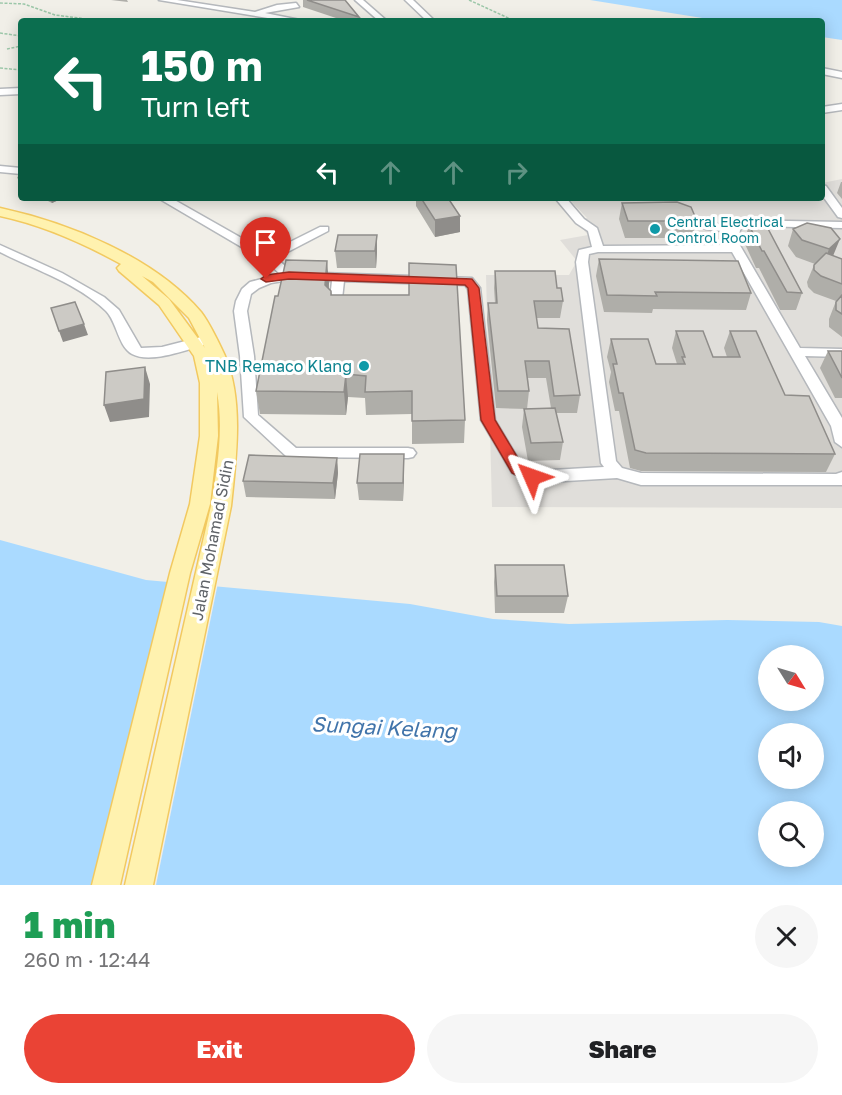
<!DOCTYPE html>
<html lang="en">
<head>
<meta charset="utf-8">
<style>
  body { margin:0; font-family:"Golos Text",sans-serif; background:#f6f6f6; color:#202124; height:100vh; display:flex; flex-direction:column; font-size:22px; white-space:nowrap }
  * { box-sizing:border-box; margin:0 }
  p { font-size:20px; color:#757577 }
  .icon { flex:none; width:33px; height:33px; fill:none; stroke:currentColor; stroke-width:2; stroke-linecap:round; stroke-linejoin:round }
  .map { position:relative; height:885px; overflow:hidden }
  .sheet { display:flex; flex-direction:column; background:#fff; flex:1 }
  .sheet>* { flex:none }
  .top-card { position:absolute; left:18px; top:18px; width:807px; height:183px; border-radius:6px; box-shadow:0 3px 15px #0003; background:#0b6e4f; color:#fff; overflow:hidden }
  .needle { width:39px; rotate:127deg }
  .fabs { position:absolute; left:758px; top:645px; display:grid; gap:12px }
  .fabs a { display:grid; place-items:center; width:66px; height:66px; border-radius:50%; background:#fff; box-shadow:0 3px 15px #0003; font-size:30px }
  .pin { position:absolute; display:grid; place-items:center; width:51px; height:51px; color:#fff; margin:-62px -26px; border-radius:50% 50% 50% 0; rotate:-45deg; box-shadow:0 0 6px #0007 }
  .pin .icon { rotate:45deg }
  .me { position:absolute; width:66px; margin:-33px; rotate:313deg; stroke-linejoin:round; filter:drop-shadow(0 0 4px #0008) }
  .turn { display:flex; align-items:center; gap:21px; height:126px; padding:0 24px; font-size:27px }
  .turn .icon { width:78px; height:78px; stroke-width:2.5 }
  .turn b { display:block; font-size:42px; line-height:51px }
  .lanes { display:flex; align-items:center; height:57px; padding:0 24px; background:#0003; justify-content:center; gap:30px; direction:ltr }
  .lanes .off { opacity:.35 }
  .round { display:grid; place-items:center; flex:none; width:63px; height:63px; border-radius:32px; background:#f6f6f6 }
  .headline { display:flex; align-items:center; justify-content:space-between; height:102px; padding:0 24px }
  h1 { font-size:36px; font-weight:800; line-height:45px; color:#1e9e55 }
  .button { display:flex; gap:12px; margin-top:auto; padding:12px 24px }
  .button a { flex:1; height:69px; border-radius:36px; background:#ea4335; color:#fff; font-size:24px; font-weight:800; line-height:69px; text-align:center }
  .button a+a { background:#f6f6f6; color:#202124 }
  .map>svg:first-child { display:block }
  .industrial { fill:#e0deda }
  .water { fill:#aadaff; fill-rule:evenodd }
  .pier { fill:#f1efe8 }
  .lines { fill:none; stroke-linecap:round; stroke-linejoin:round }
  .minor-casing { stroke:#b5b8bc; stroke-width:3 }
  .major-casing { stroke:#f2c960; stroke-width:3 }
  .path { stroke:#9cc7a9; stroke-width:1.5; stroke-dasharray:3 1.5; stroke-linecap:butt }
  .minor { fill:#fff; fill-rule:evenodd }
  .major { fill:#fff2af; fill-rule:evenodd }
  .wall { fill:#afaea9 }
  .shaded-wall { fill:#8f8d8a }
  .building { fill:#cccac5; stroke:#8f8d8a; stroke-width:1.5 }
  .route { fill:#ea4335; stroke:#982c22; stroke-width:1.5 }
  .culture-dot { fill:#0f9aa8; stroke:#fff; stroke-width:2 }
  .labels { text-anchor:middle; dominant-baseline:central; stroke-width:6; stroke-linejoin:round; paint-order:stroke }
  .far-culture-label { font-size:14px; fill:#0d838f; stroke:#fff; text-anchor:start }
  .culture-label { font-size:16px; fill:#0d838f; stroke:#fff; text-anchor:end }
  .street-label { font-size:16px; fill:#5f6368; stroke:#fff }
  .near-water-label { font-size:21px; font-style:italic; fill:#4174aa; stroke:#fff }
</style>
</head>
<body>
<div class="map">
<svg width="842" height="885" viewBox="0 0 842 885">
  <rect width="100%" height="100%" fill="#f1efe8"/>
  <!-- industrial -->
  <path class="industrial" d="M842 179V508L492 507 486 275H569L577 261 560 240 588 235 576 221 587 218 568 198H822V183Z"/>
  <!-- water -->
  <path class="water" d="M590 0H842V40L822 37V21H721Z
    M0 540 146 580 410 604 493 619 569 624 727 620 819 622 842 626V885H0ZM768 656H813V700H768ZM768 734H813V778H768ZM768 812H813V856H768Z"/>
  <!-- pier -->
  <path class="pier" d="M169 578 218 583 156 885H91Z"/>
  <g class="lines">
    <defs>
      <path id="minor" d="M159 0H177L255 12 277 5 296 3 299 7 265 13 305 21H286Z
        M355 0H363L387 21H379Z
        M405 0H413L435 21H427Z
        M822 68 842 72V78L822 74Z
        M21 88V94L0 95V89Z
        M842 104V110L822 113V107Z
        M0 166 21 168V174L0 172Z
        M822 185 826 186 842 208V218L838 217 822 195Z
        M158 198H171L268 253 320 227H328V231L276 258 292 272 472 278 480 288 495 420 522 465 534 471 604 467 601 463 576 262 579 250 592 247 588 231 576 223 555 198H566L584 219 597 228 603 246 728 245 726 242 729 232 706 229 674 216 673 214 678 211C692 214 721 230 734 224 737 223 739 221 742 220L842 222V228L745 226 740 230 738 242 800 348 842 349V357L805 356 842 418V447L835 442 831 426 732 252H598L589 254 588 262 616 461 622 468 641 473 836 474 842 472V485H641L617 478 532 483 512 473 481 420 468 289 465 285 344 281 341 308 335 312 329 308 332 281 289 280 271 283 259 288 251 294 247 311 254 356 258 415 296 448H408L413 449 416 453 413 457 408 458 287 457 244 417 240 356 234 311 236 301 242 289 250 282 280 274 267 262Z
        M0 245 62 273 104 297 119 310 141 348 162 347 209 335 216 339 214 342C193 347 152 365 132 354 118 346 117 322 106 311 77 283 35 270 0 252Z"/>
      <path id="major" d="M0 208C69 223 154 257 201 312 210 324 219 343 225 356 244 401 236 459 231 506L153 885H125L211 506C217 469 224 430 217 392L218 436 210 504 190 573 120 885H92L170 573 190 504 200 436V383L194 356 159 305 119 271 117 268 121 264C83 243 42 225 0 216ZM142 276 153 282 189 318 205 348 169 299Z"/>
    </defs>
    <!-- minor casing -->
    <use href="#minor" class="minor-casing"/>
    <!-- major casing -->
    <use href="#major" class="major-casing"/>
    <!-- path -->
    <path class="path" d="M469 0 515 21
      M0 3 24 4 55 15 102 21
      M0 33 21 36
      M7 49 21 46
      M0 68 21 70"/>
    <!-- minor -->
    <use href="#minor" class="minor"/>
    <!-- major -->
    <use href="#major" class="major"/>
  </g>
  <!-- wall -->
  <path class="wall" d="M111 0H127L128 2Z
    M303 0H345L359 17V21H345L303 7Z
    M21 172V187L17 177 19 176 18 173Z
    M841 182H842V199L837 193Z
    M42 198H63L52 203Z
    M416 198H448L460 232 435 237 416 206Z
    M622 203 697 221 692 238H625L619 219Z
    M749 225 802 293 796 310H780L759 268H756L744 242Z
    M831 228 833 256 842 259V337L829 327V319L836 301 814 293 808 287 807 282 814 265 815 264 796 257 788 246 793 229Z
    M377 235V252L376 268H337L335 251Z
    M599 259 751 293 746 310 653 309 652 313 604 312 596 276Z
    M495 271 557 288 563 301 560 318H536L538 328 580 395 577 413H556L563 442 560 460 528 461 522 427 524 409 551 408 546 378H528L529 391 527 409 496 408 487 320 488 303H495L494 288Z
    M329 283V289L331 291 332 295 465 420 464 443 412 444V414L366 415 365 398 348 397 346 415 260 414 256 391 278 296Z
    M676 331 713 357H727L724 348 730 331 835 454 826 472 641 471 630 468 619 411H615L609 382 611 372 607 357 611 339 656 364H677L672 348Z
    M828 351H842V398H835L820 368Z
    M337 458 338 473 335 499 246 497 243 481Z
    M404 472 403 501 359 500 357 483Z
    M495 565 568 596 564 613H495L494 582Z"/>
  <!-- shaded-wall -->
  <path class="shaded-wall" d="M50 198H63L52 203Z
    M460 216V232L435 237V220Z
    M377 235V252L376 268 375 251Z
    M840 239 833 256 823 266 829 249Z
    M327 261 329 283 327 308 325 285Z
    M84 324 88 335 63 342 59 331Z
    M145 367 150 384 149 417 110 422 104 405Z
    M346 374 348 397 346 415 344 392Z
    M404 454V472L403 501V483Z
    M337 458 338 473 335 499 333 483Z"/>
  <!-- building -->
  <path class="building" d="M307 0H345L359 17Z
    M421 198H448L460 216 435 220Z
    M677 202 691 207 697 221H628L622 203Z
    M807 223 831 228 840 239 829 249 802 240 793 229Z
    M749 225H766L802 293 787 292 764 251H762Z
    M338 235H377L375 251H335Z
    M826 253 842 259V284L821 276 814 270V265Z
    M599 259 738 261 751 293 655 292 657 296 607 295Z
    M286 260 327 261 325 285 331 291V295H409V263L456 265 465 420 412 421V391L365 392 366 376 346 374 344 392 256 391 275 296H278Z
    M495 271H555L557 288H561L563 301H534L538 328 569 329 580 395 554 396 549 361H525L529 391H498L488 303H497Z
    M842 295V314L836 310V302Z
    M75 302 84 324 59 331 51 308Z
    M676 331H703L713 357H740L730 331H756L785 395 809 396 835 454 646 453 635 450 623 393H619L613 364H617L611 339H648L656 364H685L682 357H685Z
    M828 351H842V378Z
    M145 367 144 399 104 405 106 372Z
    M555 408 563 442 531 443 524 409Z
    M360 454H404L403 483H357Z
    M249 455 337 458 333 483 243 481Z
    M495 565H564L568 596H497Z"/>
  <!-- route -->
  <path class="route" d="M289 272 472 279 479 288 495 420 522 465 537 473 539 477 537 481H527L512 473 481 420 468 288 465 285 289 279 266 282 261 279 266 275Z"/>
  <!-- markers -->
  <g class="culture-dot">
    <circle cx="655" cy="229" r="6"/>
    <circle cx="364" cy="366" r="6"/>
  </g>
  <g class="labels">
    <!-- far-culture labels -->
    <g class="far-culture-label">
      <text x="667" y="221">Central Electrical<tspan x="667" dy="16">Control Room</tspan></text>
    </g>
    <!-- culture labels -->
    <g class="culture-label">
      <text x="352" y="366">TNB Remaco Klang</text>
    </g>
    <!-- street labels -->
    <g class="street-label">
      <text transform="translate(212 540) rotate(-79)">Jalan Mohamad Sidin</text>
    </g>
    <!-- near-water labels -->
    <g class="near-water-label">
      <text transform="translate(384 727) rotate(3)">Sungai Kelang</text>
    </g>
  </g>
</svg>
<div class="fabs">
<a><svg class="needle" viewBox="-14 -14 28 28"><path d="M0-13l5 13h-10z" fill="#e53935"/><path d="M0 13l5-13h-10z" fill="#757577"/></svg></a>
<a><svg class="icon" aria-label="sound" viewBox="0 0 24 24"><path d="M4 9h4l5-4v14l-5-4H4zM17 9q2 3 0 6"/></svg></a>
<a><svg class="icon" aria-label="search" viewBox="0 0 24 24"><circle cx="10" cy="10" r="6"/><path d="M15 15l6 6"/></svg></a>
</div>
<div class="pin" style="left:266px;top:279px;background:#d93025"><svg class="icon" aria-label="arrive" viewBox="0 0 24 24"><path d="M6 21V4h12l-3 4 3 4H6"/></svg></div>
<svg class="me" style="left:532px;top:477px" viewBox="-20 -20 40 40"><path d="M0-17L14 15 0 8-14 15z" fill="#ea4335" stroke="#fff" stroke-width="4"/></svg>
<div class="top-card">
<div class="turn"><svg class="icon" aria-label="left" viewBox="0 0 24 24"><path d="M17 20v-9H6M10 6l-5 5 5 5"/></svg><div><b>150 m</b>Turn left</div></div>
<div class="lanes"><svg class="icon" aria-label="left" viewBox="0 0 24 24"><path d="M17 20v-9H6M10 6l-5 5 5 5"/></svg><svg class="icon off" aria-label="ahead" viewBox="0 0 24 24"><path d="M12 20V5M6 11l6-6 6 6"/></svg><svg class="icon off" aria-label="ahead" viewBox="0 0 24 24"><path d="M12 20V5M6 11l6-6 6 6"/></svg><svg class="icon off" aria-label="right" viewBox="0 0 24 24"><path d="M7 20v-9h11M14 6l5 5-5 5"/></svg></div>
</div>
</div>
<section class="sheet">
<div class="headline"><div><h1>1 min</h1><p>260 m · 12:44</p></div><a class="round"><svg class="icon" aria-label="close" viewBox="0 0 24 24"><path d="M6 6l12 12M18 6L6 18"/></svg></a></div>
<div class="button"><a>Exit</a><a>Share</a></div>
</section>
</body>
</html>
